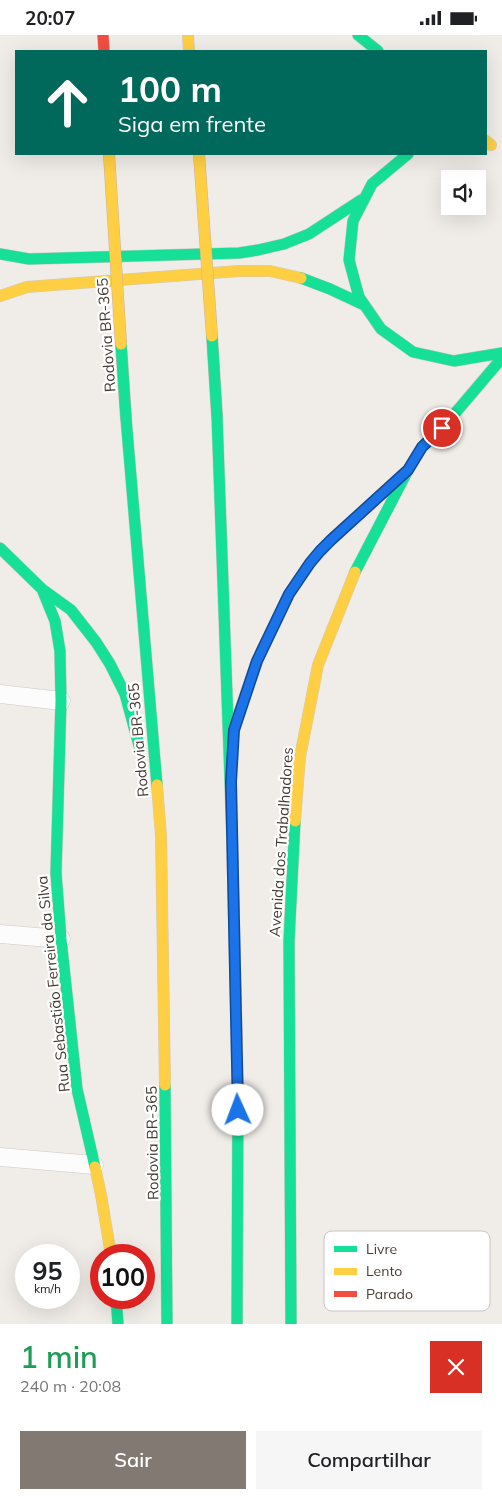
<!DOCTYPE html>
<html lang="pt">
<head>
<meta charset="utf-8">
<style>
  body { margin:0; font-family:Mulish,sans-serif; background:#f6f6f6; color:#202124; height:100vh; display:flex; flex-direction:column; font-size:19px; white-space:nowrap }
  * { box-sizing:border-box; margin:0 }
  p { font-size:16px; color:#757577 }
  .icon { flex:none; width:28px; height:28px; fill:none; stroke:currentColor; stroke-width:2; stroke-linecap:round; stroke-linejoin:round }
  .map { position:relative; height:1289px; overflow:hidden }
  .details { display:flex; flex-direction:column; background:#fff; flex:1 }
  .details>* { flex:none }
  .banner { position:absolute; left:15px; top:15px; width:472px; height:105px; border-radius:0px; box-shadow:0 5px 20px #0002; background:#00695c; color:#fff; overflow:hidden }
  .buttons { position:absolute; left:441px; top:135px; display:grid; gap:10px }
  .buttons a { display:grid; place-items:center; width:45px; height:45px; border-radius:0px; background:#fff; box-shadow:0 5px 20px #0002; font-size:25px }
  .speed { position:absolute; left:15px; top:1209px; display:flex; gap:10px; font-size:25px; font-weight:700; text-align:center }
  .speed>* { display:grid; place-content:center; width:65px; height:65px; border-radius:50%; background:#fff; box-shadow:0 5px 20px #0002; line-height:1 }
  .speed small { font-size:12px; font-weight:400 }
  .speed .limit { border:8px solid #d22; background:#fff; color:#111 }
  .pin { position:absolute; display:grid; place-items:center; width:42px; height:42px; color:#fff; margin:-21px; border:2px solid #fff; border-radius:50%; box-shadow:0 1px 5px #0007 }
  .me { position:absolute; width:55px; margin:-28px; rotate:358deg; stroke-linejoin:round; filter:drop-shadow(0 0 4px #0008) }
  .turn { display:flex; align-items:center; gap:18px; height:105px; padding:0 20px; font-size:22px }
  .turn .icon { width:65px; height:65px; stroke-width:2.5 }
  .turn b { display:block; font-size:35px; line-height:42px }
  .round { display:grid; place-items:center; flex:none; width:52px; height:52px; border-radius:0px; background:#f6f6f6 }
  .headline { display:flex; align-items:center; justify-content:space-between; height:85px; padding:0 20px }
  h1 { font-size:30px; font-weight:600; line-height:38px; color:#1e9e55 }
  .primary-button { display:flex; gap:10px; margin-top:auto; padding:10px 20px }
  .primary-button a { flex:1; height:58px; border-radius:0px; background:#827973; color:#fff; font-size:20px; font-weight:600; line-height:58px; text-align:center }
  .primary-button a+a { background:#f6f6f6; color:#202124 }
  .status { display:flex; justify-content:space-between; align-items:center; height:35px; padding:0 25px; background:#fff; direction:ltr }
  .status svg { height:14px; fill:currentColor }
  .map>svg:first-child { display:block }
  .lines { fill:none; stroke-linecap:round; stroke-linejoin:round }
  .street-casing { stroke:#cdc8c4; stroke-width:19 }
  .fast-casing { stroke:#d1c9c0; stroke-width:12 }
  .slow-casing { stroke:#d1c9c0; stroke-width:12 }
  .jam-casing { stroke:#d1c9c0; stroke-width:12 }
  .street { stroke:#fdfcfc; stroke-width:18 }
  .fast { stroke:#16e098; stroke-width:11 }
  .slow { stroke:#ffcf43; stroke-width:11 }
  .jam { stroke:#f24e42; stroke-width:11 }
  .fast-bridge-casing { stroke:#cab3a2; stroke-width:12; stroke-linecap:butt }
  .slow-bridge-casing { stroke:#cab3a2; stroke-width:12; stroke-linecap:butt }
  .fast-bridge { stroke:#16e098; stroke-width:11 }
  .slow-bridge { stroke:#ffcf43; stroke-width:11 }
  .route-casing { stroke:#114b97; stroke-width:12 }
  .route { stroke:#1a73e8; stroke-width:9 }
  .labels { text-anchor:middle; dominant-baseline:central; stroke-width:4.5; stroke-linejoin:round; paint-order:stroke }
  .street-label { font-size:15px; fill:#473b34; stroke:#fff }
  .key { fill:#fff; stroke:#c8c4c2; stroke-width:1 }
  .key-label { font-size:14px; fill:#473b34 }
</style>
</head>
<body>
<div class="status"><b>20:07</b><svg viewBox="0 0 49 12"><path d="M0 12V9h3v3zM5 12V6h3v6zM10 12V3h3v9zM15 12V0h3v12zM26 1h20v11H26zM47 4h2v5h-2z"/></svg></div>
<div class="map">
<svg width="502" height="1289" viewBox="0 0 502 1289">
  <rect width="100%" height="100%" fill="#f0ece8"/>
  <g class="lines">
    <defs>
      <path id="street" d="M0 659 61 666
        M0 899 61 904
        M0 1122 94 1130"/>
      <path id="fast" d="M358 0 378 16
        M408 119 372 149 353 186 349 225 359 262 381 294 413 317 454 326 502 318
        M0 219 29 224 239 218 258 215 284 209 309 199 361 165
        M301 243 330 254 362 269
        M217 381 232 800
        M126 383 157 750
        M0 513 42 554 55 586 60 616 61 666 56 838 61 904 77 1054 95 1132
        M355 537 408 435 422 412 451 383 502 323
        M42 554 71 575 96 607 110 629 125 659 140 714
        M165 1050 167 1289
        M116 1262 118 1289
        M237 1289 238 1058
        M291 1289 289 906 295 786"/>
      <path id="slow" d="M188 0 189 16
        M486 106 491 110
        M0 261 27 252 239 236H270L301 243
        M234 693 257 626 289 559 310 528 331 505 408 435
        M157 750 161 801 165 1050
        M295 786 300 722 318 630 355 537
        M232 800 238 1058
        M95 1132 101 1160 111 1220"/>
      <path id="jam" d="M103 0 104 16"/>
    </defs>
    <!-- street casing -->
    <use href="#street" class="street-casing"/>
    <!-- fast casing -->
    <use href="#fast" class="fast-casing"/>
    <!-- slow casing -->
    <use href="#slow" class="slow-casing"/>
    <!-- jam casing -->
    <use href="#jam" class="jam-casing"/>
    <!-- street -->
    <use href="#street" class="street"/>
    <!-- fast -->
    <use href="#fast" class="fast"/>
    <!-- slow -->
    <use href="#slow" class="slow"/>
    <!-- jam -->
    <use href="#jam" class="jam"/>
    <defs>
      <path id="fast-bridge" d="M212 301 217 381
        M121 309 126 383"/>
      <path id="slow-bridge" d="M109 119 121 309
        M199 119 212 301"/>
    </defs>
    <!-- fast-bridge casing -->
    <use href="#fast-bridge" class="fast-bridge-casing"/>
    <!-- slow-bridge casing -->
    <use href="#slow-bridge" class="slow-bridge-casing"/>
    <!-- fast-bridge -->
    <use href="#fast-bridge" class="fast-bridge"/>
    <!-- slow-bridge -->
    <use href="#slow-bridge" class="slow-bridge"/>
  </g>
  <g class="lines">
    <defs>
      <path id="route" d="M238 1075 231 747 234 695 257 626 289 559 310 528 320 516 331 505 408 435 422 412 442 393"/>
    </defs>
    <!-- route casing -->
    <use href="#route" class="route-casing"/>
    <!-- route -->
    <use href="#route" class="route"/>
  </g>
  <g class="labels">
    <!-- street labels -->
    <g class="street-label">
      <text transform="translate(106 300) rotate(-94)">Rodovia BR-365</text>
      <text transform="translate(138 705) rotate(-95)">Rodovia BR-365</text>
      <text transform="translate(281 807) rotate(-86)">Avenida dos Trabalhadores</text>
      <text transform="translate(53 949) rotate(-96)">Rua Sebastião Ferreira da Silva</text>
      <text transform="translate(152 1108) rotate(-91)">Rodovia BR-365</text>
    </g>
  </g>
  <!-- legend -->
  <rect x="324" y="1196" width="166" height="80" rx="8" class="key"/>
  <rect x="334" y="1211" width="23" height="6" fill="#16e098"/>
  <rect x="334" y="1233" width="23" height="7" fill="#ffcf43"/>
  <rect x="334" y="1256" width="23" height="6" fill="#f24e42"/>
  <g class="key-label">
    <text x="366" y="1219">Livre</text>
    <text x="366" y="1241">Lento</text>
    <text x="366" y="1264">Parado</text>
  </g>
</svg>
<div class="buttons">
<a><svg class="icon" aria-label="sound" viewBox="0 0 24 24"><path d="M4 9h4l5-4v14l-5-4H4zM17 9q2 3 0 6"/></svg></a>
</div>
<div class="speed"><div>95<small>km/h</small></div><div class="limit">100</div></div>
<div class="pin" style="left:442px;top:393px;background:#d93025"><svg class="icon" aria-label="arrive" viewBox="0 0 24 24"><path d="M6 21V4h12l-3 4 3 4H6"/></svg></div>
<svg class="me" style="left:238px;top:1075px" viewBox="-20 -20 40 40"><circle r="19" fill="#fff"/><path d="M0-13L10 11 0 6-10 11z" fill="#1a73e8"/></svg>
<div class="banner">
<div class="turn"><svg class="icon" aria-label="ahead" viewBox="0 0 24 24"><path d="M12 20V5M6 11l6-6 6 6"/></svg><div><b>100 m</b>Siga em frente</div></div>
</div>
</div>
<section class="details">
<div class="headline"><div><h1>1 min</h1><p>240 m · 20:08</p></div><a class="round" style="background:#d93025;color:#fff"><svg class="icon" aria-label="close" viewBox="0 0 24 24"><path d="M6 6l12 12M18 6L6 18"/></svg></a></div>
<div class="primary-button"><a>Sair</a><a>Compartilhar</a></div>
</section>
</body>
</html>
